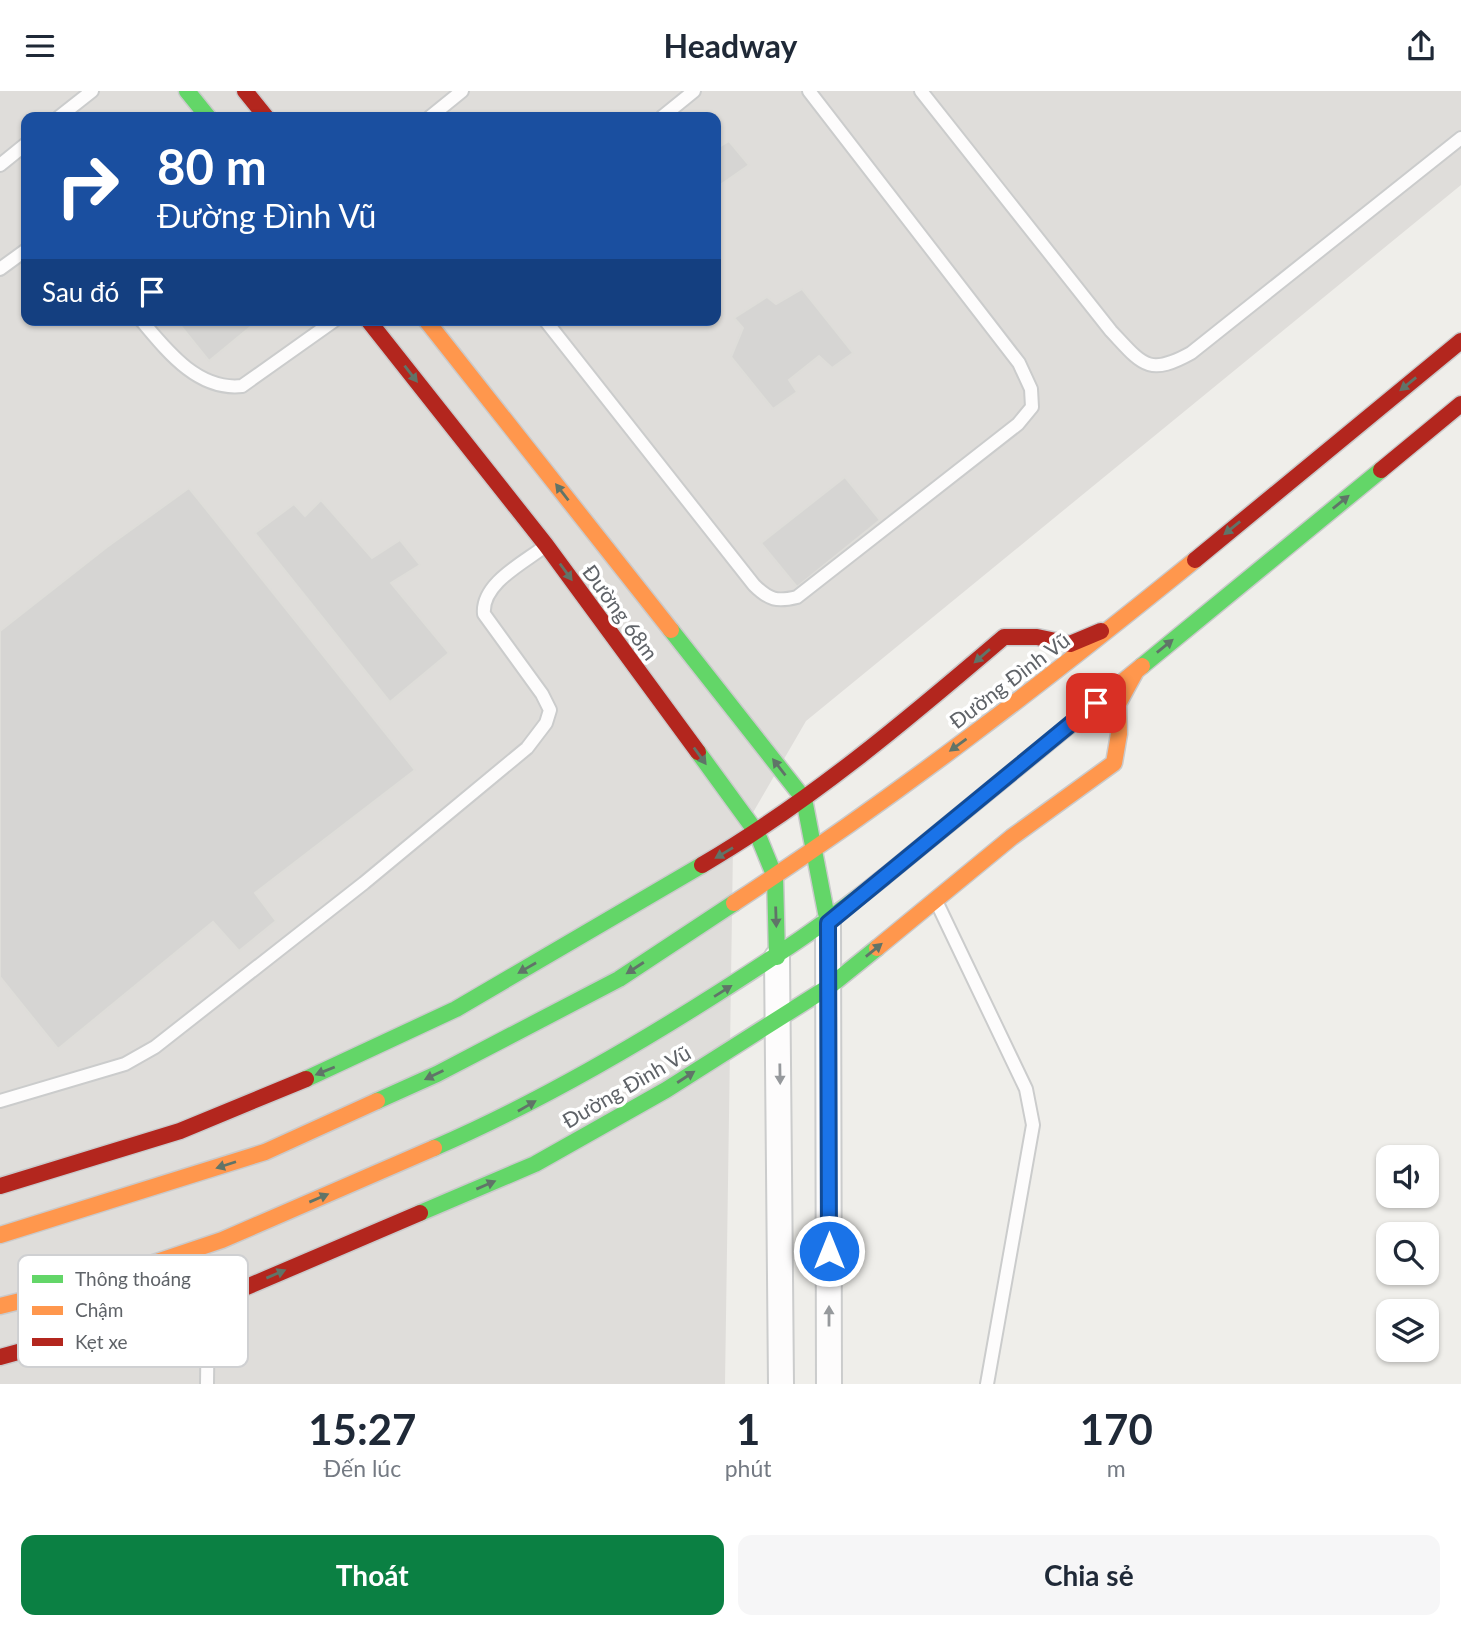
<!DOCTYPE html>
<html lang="vi">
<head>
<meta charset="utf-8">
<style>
  body { margin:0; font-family:Lato,sans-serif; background:#f6f6f7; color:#1f2937; height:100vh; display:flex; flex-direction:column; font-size:26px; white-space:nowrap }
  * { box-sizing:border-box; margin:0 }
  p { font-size:23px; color:#747a83 }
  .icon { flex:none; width:38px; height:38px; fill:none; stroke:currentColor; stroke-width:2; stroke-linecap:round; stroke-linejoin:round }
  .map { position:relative; height:1293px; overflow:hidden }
  .drawer { display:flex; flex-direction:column; background:#fff; flex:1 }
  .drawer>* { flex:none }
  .hud { position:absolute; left:21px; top:21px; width:700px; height:214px; border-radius:14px; box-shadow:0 2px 5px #0004; background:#1a4fa0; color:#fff; overflow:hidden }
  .buttons { position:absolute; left:1376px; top:1054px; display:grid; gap:14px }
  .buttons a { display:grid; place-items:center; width:63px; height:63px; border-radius:14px; background:#fff; box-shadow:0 2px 5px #0004; font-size:35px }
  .pin { position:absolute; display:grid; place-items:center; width:60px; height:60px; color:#fff; margin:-30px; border-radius:14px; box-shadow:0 4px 10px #0006 }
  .me { position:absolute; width:77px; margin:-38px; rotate:0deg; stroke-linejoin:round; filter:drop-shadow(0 0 5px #0008) }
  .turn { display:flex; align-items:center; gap:24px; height:147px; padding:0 21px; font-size:32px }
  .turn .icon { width:91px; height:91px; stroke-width:2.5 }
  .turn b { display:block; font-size:49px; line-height:60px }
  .then { display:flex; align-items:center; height:66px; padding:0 21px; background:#0003; gap:14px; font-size:26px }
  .eta { display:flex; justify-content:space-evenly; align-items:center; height:119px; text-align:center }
  .eta b { font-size:42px; font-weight:700; line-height:49px }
  .action { display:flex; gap:14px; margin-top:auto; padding:14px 21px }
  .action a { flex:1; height:80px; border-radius:14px; background:#0b8043; color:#fff; font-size:28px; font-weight:700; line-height:80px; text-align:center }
  .action a+a { background:#f6f6f7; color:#1f2937 }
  header { display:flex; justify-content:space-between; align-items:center; height:91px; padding:0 21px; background:#fff; font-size:32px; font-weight:700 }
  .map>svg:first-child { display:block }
  .industrial { fill:#dfddda; fill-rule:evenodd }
  .building { fill:#d6d5d3; stroke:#deddd9; stroke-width:2 }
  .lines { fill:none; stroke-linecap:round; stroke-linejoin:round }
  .lane-casing { stroke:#cbcccc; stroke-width:16 }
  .street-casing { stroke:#cbcccc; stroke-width:28 }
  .fast-casing { stroke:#cacacb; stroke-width:19 }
  .slow-casing { stroke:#cacacb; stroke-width:19 }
  .jam-casing { stroke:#cacacb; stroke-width:19 }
  .lane { stroke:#fdfcfc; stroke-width:12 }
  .street { stroke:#fdfcfc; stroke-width:24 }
  .fast { stroke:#63d668; stroke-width:16 }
  .slow { stroke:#ff974d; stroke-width:16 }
  .jam { stroke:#b3261e; stroke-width:16 }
  .oneway { fill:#607468 }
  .oneway2 { fill:#96999c }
  .route-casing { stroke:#114b97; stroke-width:18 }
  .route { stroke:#1a73e8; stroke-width:12 }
  .labels { text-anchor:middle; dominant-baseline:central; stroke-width:7; stroke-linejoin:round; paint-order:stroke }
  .street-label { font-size:21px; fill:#5f6368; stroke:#fff }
  .key { fill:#fff; stroke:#cfd0d2; stroke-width:2 }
  .key-label { font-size:19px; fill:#5f6368 }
</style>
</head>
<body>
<header><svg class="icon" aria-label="menu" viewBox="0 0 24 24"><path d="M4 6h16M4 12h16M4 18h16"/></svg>Headway<svg class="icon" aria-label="share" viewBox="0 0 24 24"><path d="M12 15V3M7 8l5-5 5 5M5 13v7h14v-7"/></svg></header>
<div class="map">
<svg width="1461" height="1293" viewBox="0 0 1461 1293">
  <rect width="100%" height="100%" fill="#efeeea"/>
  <!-- industrial -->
  <path class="industrial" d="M0 0H1461V94L806 630 733 756 725 1293H0ZM26 26H716V229H26Z"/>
  <!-- building -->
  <path class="building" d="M729 50 749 74 716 97V52L719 56Z
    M802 198 853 262 832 277 819 265 789 289 797 301 773 318 731 266 743 237 734 227 767 206 776 213Z
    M176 229H251L254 233 209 270Z
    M845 386 880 429 797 496 761 452Z
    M189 397 415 679 255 802 276 830 239 860 213 831 58 958 0 886V540L107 456Z
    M321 409 372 467 400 449 420 474 391 492 449 562 390 611 255 442 294 413 305 425Z"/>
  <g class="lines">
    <defs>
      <path id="lane" d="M921 0 1111 240C1142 273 1148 286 1191 262L1461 47
        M59 26 92 0
        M430 26 462 0
        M662 26 694 0
        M0 74 26 53
        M0 178 26 159
        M141 229C167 260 198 300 242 295L335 229
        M545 229 754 494C769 509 777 511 797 506L1018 333 1032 316 1031 298 1019 272 809 0
        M937 812 1026 998 1033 1034 987 1293
        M0 1010 125 973 155 956 364 792 527 657 546 632 550 619 542 603 484 523C481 493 523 472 544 456
        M207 1293 208 1213"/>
      <path id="street" d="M828 832 829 1293
        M777 866 781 1293"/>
      <path id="fast" d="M187 0 208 26
        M671 539 804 708 828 832
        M1142 575 1381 379
        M698 661 757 742 775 786 777 866
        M306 988 456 918 702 774
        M377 1010 437 983 619 888 734 812
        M434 1057C533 1014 627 960 718 902 776 865 831 829 884 786
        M420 1122 535 1073 666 999 830 895 877 857"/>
      <path id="slow" d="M426 229 671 539
        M884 786 1142 575
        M734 812C894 707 1046 590 1195 469
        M877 857 1012 746 1114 672 1119 643 1118 613 1136 580
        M0 1144 265 1061 377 1010
        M0 1215 97 1191 222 1149 434 1057"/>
      <path id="jam" d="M245 0 266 26
        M368 229 546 454 698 661
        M1381 379 1461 313
        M1195 469 1461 250
        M702 774C811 710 908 628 1004 546H1037L1070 553 1101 540
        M0 1095 180 1040 306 988
        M0 1266 235 1201 420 1122"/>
    </defs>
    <!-- lane casing -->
    <use href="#lane" class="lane-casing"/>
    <!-- street casing -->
    <use href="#street" class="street-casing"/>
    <!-- fast casing -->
    <use href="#fast" class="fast-casing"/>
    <!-- slow casing -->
    <use href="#slow" class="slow-casing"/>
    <!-- jam casing -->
    <use href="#jam" class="jam-casing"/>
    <!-- lane -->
    <use href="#lane" class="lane"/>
    <!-- street -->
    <use href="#street" class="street"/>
    <!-- fast -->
    <use href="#fast" class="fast"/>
    <!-- slow -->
    <use href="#slow" class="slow"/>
    <!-- jam -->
    <use href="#jam" class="jam"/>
  </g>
  <!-- one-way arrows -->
  <defs><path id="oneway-solid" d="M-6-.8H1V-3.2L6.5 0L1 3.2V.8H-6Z" transform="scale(1.75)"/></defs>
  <g class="oneway">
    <use href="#oneway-solid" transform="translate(411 283) rotate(52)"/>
    <use href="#oneway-solid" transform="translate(1408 293) rotate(141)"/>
    <use href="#oneway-solid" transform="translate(562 401) rotate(-128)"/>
    <use href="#oneway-solid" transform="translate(1341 411) rotate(-39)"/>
    <use href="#oneway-solid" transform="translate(1232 437) rotate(141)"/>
    <use href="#oneway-solid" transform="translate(566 481) rotate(54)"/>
    <use href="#oneway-solid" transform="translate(1165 555) rotate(-39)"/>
    <use href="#oneway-solid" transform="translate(982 565) rotate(139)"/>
    <use href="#oneway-solid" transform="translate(958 654) rotate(144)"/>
    <use href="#oneway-solid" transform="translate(700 665) rotate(54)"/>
    <use href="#oneway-solid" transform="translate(779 676) rotate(-128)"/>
    <use href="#oneway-solid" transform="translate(724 762) rotate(149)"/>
    <use href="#oneway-solid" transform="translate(776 826) rotate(88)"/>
    <use href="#oneway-solid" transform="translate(874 859) rotate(-39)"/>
    <use href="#oneway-solid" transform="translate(527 877) rotate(150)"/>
    <use href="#oneway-solid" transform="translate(635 877) rotate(147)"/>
    <use href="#oneway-solid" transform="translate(723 900) rotate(-32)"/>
    <use href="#oneway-solid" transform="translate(325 980) rotate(158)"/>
    <use href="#oneway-solid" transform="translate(434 984) rotate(154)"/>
    <use href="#oneway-solid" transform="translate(686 986) rotate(-33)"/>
    <use href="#oneway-solid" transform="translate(527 1015) rotate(-30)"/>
    <use href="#oneway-solid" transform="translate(226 1074) rotate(162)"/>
    <use href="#oneway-solid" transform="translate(486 1094) rotate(-23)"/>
    <use href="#oneway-solid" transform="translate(319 1107) rotate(-23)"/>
    <use href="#oneway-solid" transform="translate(276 1183) rotate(-23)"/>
  </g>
  <g class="oneway2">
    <use href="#oneway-solid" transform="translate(780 983) rotate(89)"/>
    <use href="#oneway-solid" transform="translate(829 1225) rotate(-90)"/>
  </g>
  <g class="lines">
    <defs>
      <path id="route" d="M829 1160 828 832 1096 612"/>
    </defs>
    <!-- route casing -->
    <use href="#route" class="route-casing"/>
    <!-- route -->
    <use href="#route" class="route"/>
  </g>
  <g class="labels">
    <!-- street labels -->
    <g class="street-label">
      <text transform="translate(621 521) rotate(54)">Đường 68m</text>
      <text transform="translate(1009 589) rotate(-37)">Đường Đình Vũ</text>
      <text transform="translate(626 995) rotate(-30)">Đường Đình Vũ</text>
    </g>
  </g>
  <!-- legend -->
  <rect x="18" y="1164" width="230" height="112" rx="10" class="key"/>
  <rect x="32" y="1184" width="31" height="8" fill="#63d668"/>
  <rect x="32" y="1215" width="31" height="9" fill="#ff974d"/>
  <rect x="32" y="1247" width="31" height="8" fill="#b3261e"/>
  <g class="key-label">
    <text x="75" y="1195">Thông thoáng</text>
    <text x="75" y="1226">Chậm</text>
    <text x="75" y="1258">Kẹt xe</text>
  </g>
</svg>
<div class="buttons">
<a><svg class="icon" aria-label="sound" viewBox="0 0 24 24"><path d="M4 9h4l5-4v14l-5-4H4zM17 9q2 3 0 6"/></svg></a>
<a><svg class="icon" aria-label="search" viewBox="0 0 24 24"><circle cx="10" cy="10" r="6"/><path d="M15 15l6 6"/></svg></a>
<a><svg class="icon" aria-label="layers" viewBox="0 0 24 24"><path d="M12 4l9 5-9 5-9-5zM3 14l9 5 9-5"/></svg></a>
</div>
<div class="pin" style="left:1096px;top:612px;background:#d93025"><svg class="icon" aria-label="arrive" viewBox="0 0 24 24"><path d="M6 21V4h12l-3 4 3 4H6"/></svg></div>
<svg class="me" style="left:829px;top:1160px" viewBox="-20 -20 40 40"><circle r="17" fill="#1a73e8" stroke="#fff" stroke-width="3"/><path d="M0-11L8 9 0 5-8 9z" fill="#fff"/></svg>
<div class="hud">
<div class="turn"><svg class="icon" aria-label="right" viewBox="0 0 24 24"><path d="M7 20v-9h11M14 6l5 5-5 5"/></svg><div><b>80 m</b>Đường Đình Vũ</div></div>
<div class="then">Sau đó<svg class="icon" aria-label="arrive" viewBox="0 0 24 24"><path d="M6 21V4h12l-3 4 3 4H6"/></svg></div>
</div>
</div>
<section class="drawer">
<div class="eta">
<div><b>15:27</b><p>Đến lúc</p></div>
<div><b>1</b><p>phút</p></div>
<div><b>170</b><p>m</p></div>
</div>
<div class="action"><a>Thoát</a><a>Chia sẻ</a></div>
</section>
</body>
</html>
